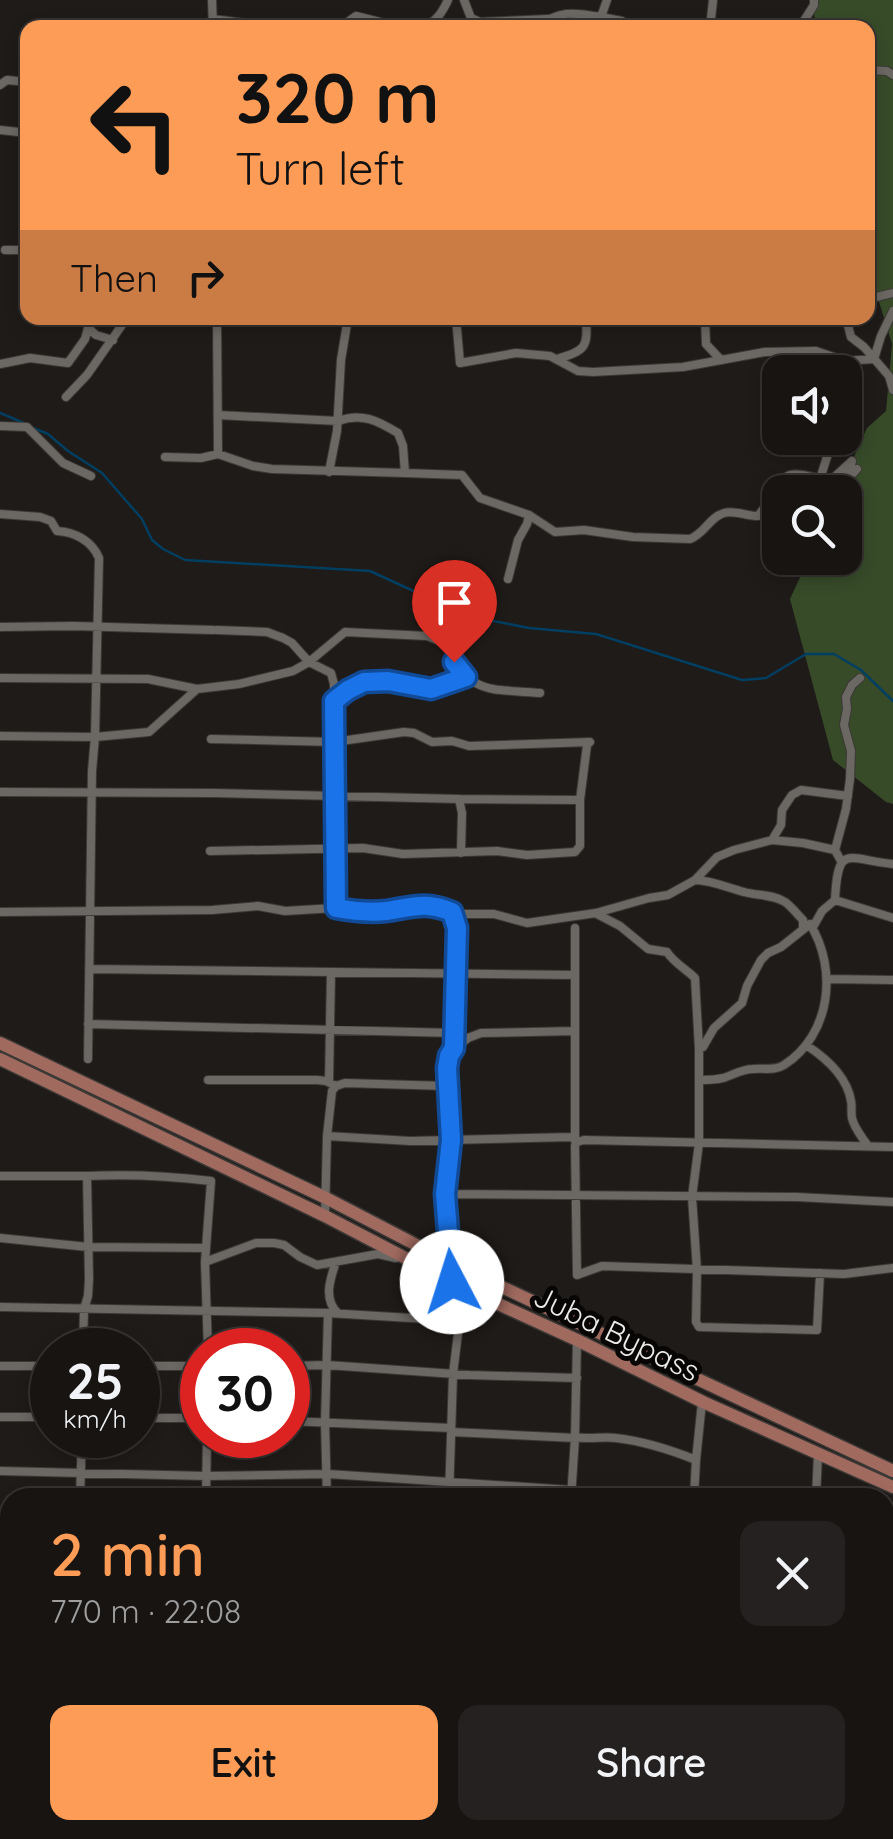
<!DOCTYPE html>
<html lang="en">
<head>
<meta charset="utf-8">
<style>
  body { margin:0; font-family:Quicksand,sans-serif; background:#242120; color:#f1f3f6; height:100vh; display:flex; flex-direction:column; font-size:38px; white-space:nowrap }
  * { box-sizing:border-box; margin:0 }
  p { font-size:32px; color:#9e9e9f }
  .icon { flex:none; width:55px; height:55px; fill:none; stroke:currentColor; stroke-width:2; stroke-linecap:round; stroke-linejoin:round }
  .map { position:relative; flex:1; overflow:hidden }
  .drawer { position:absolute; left:0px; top:1488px; width:895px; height:352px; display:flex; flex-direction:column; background:#171412; border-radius:30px 30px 0 0; box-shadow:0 5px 15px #0003,0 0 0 2px #363332 }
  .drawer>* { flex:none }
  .hud { position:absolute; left:20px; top:20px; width:855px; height:305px; border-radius:20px; box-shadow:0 5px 15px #0003,0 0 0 2px #363332; background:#fd9c56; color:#111; overflow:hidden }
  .tools { position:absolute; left:762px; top:355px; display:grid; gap:20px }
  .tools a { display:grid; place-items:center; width:100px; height:100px; border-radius:20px; background:#171412; box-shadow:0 5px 15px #0003,0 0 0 2px #363332; font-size:50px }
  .speed { position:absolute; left:30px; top:1328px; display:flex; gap:20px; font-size:50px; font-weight:700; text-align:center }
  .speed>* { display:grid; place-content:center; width:130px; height:130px; border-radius:50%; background:#171412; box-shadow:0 5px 15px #0003,0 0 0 2px #363332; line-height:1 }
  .speed small { font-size:25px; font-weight:400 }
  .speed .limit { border:15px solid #d22; background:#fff; color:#111 }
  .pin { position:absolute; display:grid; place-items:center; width:85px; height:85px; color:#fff; margin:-102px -42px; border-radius:50% 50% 50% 0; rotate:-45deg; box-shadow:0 0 10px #0007 }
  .pin .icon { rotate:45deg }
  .me { position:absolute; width:110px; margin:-55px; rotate:355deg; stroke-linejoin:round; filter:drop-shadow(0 0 8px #0008) }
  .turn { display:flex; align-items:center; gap:35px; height:210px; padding:0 50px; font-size:45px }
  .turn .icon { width:130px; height:130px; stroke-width:2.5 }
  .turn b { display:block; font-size:70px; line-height:85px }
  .then { display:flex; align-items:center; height:95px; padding:0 50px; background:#0003; gap:20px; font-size:38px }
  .round { display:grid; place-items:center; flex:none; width:105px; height:105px; border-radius:20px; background:#242120 }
  .head { display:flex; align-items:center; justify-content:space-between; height:170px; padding:0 50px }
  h1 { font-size:60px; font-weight:600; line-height:75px; color:#fd9c56 }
  .cta { display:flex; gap:20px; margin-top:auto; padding:20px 50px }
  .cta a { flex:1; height:115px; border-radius:20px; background:#fd9c56; color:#111; font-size:40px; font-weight:600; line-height:115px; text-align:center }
  .cta a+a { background:#242120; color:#f1f3f6 }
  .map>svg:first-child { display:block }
  .green { fill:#374b29 }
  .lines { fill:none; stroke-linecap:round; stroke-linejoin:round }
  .stream { stroke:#003f62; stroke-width:2.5 }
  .street-casing { stroke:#3b3836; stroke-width:10 }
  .primary-casing { stroke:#3b3836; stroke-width:15 }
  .street { stroke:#6b6763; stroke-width:8 }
  .primary { stroke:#a06a5f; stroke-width:12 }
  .route-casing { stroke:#114b97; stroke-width:25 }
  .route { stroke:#1a73e8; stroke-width:18 }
  .labels { text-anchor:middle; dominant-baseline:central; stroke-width:10; stroke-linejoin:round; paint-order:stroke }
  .street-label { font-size:30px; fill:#edebe8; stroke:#080605 }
</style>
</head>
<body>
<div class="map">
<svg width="893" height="1839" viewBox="0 0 893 1839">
  <rect width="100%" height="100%" fill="#1f1b18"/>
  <!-- green -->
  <path class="green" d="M812 0H893V804L886 802 833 760 790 599 809 558H845V492H838L867 428 886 411 892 344 868 266V28L816 27Z"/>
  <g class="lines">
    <!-- stream -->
    <path class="stream" d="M0 413 24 423
      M31 427 48 434 68 451 102 473 142 519 152 540 163 549 185 560 370 571 468 616 529 628 596 634 742 680 766 678 806 654H834L861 670 893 701"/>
    <defs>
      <path id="street" d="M212 0 213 28
        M464 0 471 18 480 22 483 28
        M213 19 274 27 303 28
        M339 28 356 16 404 28
        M422 28C436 22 442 13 448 0
        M430 28 480 22 548 19
        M535 28C560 10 572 12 601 17L607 0
        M601 28V17L622 21 624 28
        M710 28 713 0
        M803 28 802 24 814 5V0
        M868 70 887 71 893 75
        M0 85 7 80 28 82
        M0 130 28 133
        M5 250H28
        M868 299 893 293
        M217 318 218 454
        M456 318 460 363 516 353 550 356 578 371 593 372 683 367 765 352 816 351 845 361 874 359 881 336 893 311
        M705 318 706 344 721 360
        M846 318 851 337 864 347 889 376 893 390
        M557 359C586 350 588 348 586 318
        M0 364 30 358 68 363 85 339 88 328 96 335 113 340
        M66 397 87 375 122 325
        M218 415 338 421C362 412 378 421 398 433L403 446 405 473 462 475 480 498 529 515 555 532 584 530 633 537 690 539C704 534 710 517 724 513 734 510 747 516 758 516 788 478 775 464 829 482L852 461 846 481 857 469
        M0 426 27 427 63 463 91 476
        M165 457 201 458 218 454 253 466 272 469 405 473
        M329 472 337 431 341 360 348 318
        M820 479 833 438
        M0 514 40 517 51 521 57 531C75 532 92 541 99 558L95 737 0 736
        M508 579 518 540 527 524 529 515
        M0 627 73 626 213 630
        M217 630 267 632 283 638 292 643 309 662 331 673 334 684 335 908
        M0 678 148 679 197 689
        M334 701 348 690 364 683 388 681 431 689 466 677
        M0 792 214 793 459 799 462 813 461 853
        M459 799 580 800
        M772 840 781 825 782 810 792 795 801 790 848 796
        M210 851 363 848 403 854 497 851 527 855 575 852 580 846V800L587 745 590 742 469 746 452 741 432 742 414 733 404 732 334 742 211 739
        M841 861 835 850 846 809 850 779 851 751 844 725 847 709 846 697 852 685 860 678
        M695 880C711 880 728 888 744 892 757 896 773 894 785 902 791 906 797 914 803 920V929
        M835 900 893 918
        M0 912 212 910 258 906 285 911 335 908 373 912 427 904 462 914H494L527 923 596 913 649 898 668 895 695 880 717 857 734 850 772 840 803 843 835 850
        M452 912 457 938 454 1049
        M597 914 620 926 648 949 667 952C673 962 687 970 695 978L699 1049V1143L692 1197 697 1270 696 1322 699 1327 817 1330 820 1273
        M813 927 822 911 835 900C838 843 846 859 893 864
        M575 928V1141
        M89 969 575 975
        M828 979 893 980
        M88 1024 454 1033
        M806 1045C826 1058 847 1076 851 1101 852 1104 851 1114 852 1118 854 1128 862 1137 868 1146
        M88 1059 92 771 95 737 149 732 197 689 239 684 293 671 309 662 345 632 427 636 445 643C472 696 485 688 540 693
        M208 1080H317L326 1081 336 1086
        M699 1080C707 1080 715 1080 723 1078 733 1075 742 1069 753 1069 763 1068 775 1071 784 1065 831 1035 838 969 810 924L781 947 768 953 761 960 747 986 742 1003 714 1028 703 1047 699 1049
        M329 1082 331 972
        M327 1136 410 1141 572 1137
        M893 1147 584 1140 577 1142 575 1146 577 1275 602 1266 844 1274 893 1268
        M0 1176H87
        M445 1194 797 1197 893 1202
        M325 1216 327 1136 332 1091 336 1086 345 1083 447 1086
        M0 1238 88 1247 206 1248
        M205 1262 256 1243H274L284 1245 300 1257 317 1265 378 1254 396 1258
        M336 1262C330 1279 323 1300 338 1313
        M452 1282 445 1194 451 1140 447 1068 449 1056 454 1049 468 1038 481 1033 575 1031
        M0 1307 328 1313 444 1320C464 1313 461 1306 461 1287
        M83 1350 84 1309 88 1296 89 1279 87 1176C129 1174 170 1176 211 1181L205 1262 208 1350
        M0 1366H52
        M138 1366H202
        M288 1366 327 1365 469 1375 577 1378
        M0 1417H52
        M138 1418H202
        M288 1421 451 1428
        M452 1432 575 1438
        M575 1437C589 1440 602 1436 616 1438 642 1441 671 1450 696 1460
        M0 1471 206 1476 328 1474 571 1490
        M80 1498 82 1435
        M206 1498 207 1435
        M327 1498 325 1422 328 1313
        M449 1498 453 1374 461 1309
        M571 1498 575 1438 577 1340
        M694 1498 696 1460 702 1402
        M816 1498 818 1454
        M0 1526H10
        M0 1585H10
        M885 1611 893 1612
        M0 1643 10 1644
        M885 1677 893 1675
        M0 1705 10 1706
        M885 1739H893
        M0 1764 10 1765
        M885 1794H893
        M0 1818 10 1819
        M375 1830 429 1836 500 1832H518L539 1837 590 1839
        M72 1839 73 1830
        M199 1839 200 1830
        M682 1839 683 1830
        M802 1839V1830"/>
      <path id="primary" d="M0 1043 326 1198 451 1263 893 1471
        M0 1059 325 1216 461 1287 577 1340 703 1402 893 1487"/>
    </defs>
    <!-- street casing -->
    <use href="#street" class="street-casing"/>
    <!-- primary casing -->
    <use href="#primary" class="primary-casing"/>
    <!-- street -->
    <use href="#street" class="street"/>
    <!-- primary -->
    <use href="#primary" class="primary"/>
  </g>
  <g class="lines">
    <defs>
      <path id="route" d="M452 1282 445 1194 451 1140 447 1068 449 1056 454 1048 457 928 452 912C425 901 413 907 386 911 369 913 353 911 336 908L334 701 348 690 364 682 388 681 431 689 466 677 454 662"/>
    </defs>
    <!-- route casing -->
    <use href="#route" class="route-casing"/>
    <!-- route -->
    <use href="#route" class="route"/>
  </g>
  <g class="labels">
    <!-- street labels -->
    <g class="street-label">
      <text transform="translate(617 1333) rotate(26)">Juba Bypass</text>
    </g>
  </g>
</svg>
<div class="tools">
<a><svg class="icon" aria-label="sound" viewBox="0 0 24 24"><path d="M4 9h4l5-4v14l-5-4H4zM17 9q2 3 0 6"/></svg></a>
<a><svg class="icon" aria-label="search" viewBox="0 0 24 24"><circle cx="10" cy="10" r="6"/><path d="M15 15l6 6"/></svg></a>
</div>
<div class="speed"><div>25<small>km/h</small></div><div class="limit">30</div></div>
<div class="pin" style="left:454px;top:662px;background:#d93025"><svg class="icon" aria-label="arrive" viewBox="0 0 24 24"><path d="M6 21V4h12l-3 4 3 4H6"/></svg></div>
<svg class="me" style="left:452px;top:1282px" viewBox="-20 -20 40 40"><circle r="19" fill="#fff"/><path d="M0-13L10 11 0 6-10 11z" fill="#1a73e8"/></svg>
<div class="hud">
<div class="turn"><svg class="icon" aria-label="left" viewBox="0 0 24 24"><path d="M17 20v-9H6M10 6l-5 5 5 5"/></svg><div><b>320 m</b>Turn left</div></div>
<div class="then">Then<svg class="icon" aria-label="right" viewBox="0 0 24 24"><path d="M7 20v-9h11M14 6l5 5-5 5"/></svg></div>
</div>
<section class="drawer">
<div class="head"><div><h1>2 min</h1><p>770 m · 22:08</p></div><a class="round"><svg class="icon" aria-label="close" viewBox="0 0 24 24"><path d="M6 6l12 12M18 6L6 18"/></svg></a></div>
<div class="cta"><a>Exit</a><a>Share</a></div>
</section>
</div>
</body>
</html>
